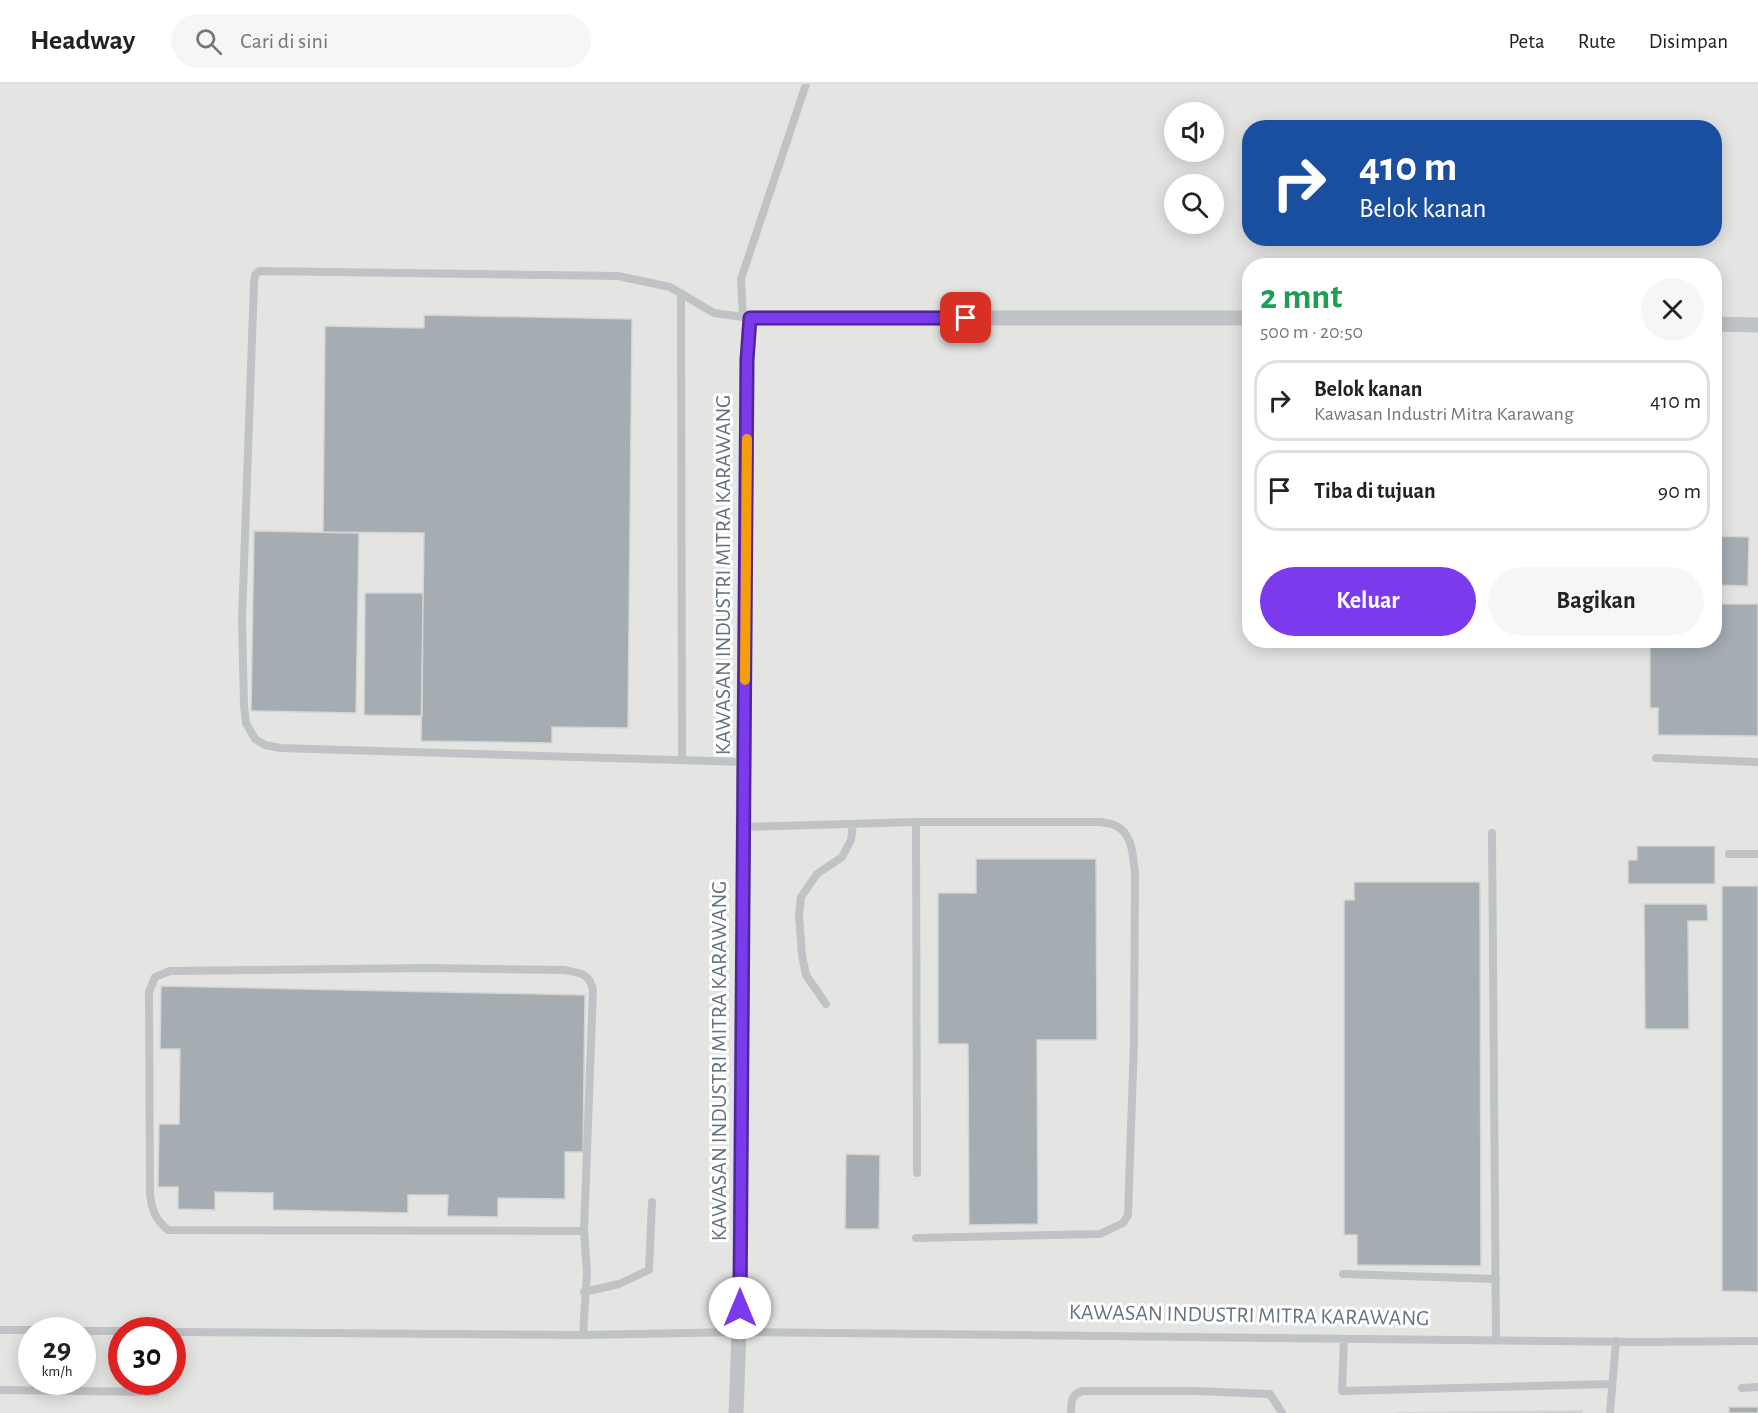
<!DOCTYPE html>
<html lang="id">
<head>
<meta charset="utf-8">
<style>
  body { margin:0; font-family:"Alegreya Sans",sans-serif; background:#f6f6f6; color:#222; height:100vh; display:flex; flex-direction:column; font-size:22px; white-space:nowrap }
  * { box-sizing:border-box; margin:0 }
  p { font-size:20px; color:#767676 }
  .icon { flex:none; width:33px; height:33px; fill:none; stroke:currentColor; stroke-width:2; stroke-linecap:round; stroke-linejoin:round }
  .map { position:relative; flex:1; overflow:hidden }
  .panel { position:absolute; left:1242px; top:174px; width:480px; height:390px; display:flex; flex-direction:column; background:#fff; border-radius:24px; box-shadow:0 3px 15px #0003 }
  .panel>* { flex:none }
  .hud { position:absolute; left:1242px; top:36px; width:480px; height:126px; border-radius:24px; box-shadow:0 3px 15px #0003; background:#1a4fa0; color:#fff; overflow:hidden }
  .tools { position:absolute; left:1164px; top:18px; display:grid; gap:12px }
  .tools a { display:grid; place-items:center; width:60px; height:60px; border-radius:50%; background:#fff; box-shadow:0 3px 15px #0003; font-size:30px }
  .speed { position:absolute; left:18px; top:1233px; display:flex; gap:12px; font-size:30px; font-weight:700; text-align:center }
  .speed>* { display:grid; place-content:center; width:78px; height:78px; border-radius:50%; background:#fff; box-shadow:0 3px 15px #0003; line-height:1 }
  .speed small { font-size:15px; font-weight:400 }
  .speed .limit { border:9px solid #d22; background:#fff; color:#111 }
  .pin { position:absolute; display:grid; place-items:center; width:51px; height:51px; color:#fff; margin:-26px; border-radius:12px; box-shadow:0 3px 9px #0006 }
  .me { position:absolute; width:66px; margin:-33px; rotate:0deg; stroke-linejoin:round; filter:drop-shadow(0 0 4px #0008) }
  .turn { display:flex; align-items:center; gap:21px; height:126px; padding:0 18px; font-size:27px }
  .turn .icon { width:78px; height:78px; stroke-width:2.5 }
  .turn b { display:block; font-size:42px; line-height:51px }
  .round { display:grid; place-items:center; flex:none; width:63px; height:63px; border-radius:32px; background:#f6f6f6 }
  .summary { display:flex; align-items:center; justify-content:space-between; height:102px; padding:0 18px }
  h1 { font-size:36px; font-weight:700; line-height:45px; color:#1e9e55 }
  .action { display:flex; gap:12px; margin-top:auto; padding:12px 18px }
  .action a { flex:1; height:69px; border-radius:36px; background:#7c3aed; color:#fff; font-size:24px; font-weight:700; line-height:69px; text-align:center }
  .action a+a { background:#f6f6f6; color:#222 }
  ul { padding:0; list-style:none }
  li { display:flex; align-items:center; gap:18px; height:81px; margin:0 12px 9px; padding:0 6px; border:3px solid #e0e0e0; border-radius:24px }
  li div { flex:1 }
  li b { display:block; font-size:22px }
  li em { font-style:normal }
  header { display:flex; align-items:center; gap:36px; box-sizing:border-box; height:84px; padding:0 30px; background:#fff; border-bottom:2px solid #e0e0e0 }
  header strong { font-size:28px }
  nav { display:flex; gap:33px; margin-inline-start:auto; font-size:21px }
  .search { width:420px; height:54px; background:#f6f6f6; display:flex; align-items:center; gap:15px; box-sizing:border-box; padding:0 21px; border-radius:33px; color:#767676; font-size:22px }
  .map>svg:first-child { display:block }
  .built { fill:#e4e5e3; fill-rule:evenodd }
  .building { fill:#a6adb2; stroke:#d5d5d3; stroke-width:1.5 }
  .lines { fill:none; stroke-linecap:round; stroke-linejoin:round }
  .service { stroke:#bfc3c6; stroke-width:8 }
  .minor { stroke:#bfc3c6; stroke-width:15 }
  .route-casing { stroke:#51269a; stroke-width:15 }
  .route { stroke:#7c3aed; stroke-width:10 }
  .slow { stroke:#f59e0b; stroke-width:10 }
  .labels { text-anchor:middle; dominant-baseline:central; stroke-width:6; stroke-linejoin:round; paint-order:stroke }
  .street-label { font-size:22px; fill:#64737f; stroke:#fff }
</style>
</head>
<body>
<header>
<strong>Headway</strong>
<div class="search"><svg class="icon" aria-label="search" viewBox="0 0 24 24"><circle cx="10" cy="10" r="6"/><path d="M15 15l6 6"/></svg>Cari di sini</div>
<nav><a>Peta</a><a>Rute</a><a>Disimpan</a></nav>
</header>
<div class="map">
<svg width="1758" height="1329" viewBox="0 0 1758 1329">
  <rect width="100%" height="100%" fill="#f4f4f0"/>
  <!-- built -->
  <path class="built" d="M0 0H1758V1329H0ZM1174 28H1214V68H1174ZM1250 44H1714V154H1250ZM1174 100H1214V140H1174ZM1250 182H1714V556H1250ZM32 1246H82V1298H32ZM122 1246H172V1298H122Z"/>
  <!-- building -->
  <path class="building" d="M424 231 632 235 628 644 552 643V659L421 657 424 449 323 448 325 242 424 244Z
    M254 447 359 449 356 629 251 627Z
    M1714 452 1749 453 1748 502 1714 501Z
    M365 509H423L422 632 364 631Z
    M1714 520H1758V652L1658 651V624H1650V556H1714Z
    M1637 762H1715V800H1628V776H1637Z
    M976 775H1096L1097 956H1037L1038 1140 969 1141 968 960H938V809H976Z
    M1354 798H1480L1481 1182 1357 1181V1151H1344V816H1354Z
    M1722 802H1758V1208L1722 1207Z
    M1644 820H1707L1708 837H1688L1689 945H1645Z
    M161 902 585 911 583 1068H565V1115L498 1114V1133L447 1132 448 1111H408V1129L273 1126V1109L215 1108V1126L178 1125V1103H158L159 1040H179L180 965H160Z
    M846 1070 880 1071 879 1145H845Z
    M1729 1323H1758V1329H1729Z
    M1582 1327V1329H1396Z"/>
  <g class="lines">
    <!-- service -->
    <path class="service" d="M681 209 682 676
      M743 233 741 195 806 0
      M1656 674 1758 678
      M744 678 280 664 265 661 255 655 246 639 244 622 242 536 254 198 255 191 259 187 618 192 670 203 714 229 750 234
      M916 738 917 1089
      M743 743 916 738H1100C1105 739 1110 739 1114 741 1133 748 1133 773 1135 789L1134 957 1128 1131 1123 1139 1100 1150 916 1154
      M1492 749 1496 1256
      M1729 770H1758
      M826 920 806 891 802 871 799 831 801 813 817 790 842 773 851 756 853 740
      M1343 1190 1496 1195
      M584 1208 619 1200 649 1186 652 1118
      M0 1246H55
      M82 1247H122
      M172 1248 583 1251 739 1248 1639 1258 1758 1257
      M583 1251 587 1188 584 1147 593 906C590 889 579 889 564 886L428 884 170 887 155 893 149 908 150 1110C152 1127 155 1135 168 1146L584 1147
      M1344 1255 1342 1307 1612 1300
      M1742 1304 1758 1303
      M0 1306 156 1308 159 1298
      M1071 1329C1071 1318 1071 1310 1083 1307H1194L1270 1310 1282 1329
      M1610 1329 1616 1257"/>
    <!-- minor -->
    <path class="minor" d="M1714 240 1758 241
      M736 1329 739 1248 747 276 750 234H1250"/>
  </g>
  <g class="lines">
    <defs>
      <path id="route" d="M740 1224 747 276 750 234H966"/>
    </defs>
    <!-- route casing -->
    <use href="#route" class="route-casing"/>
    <!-- route -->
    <use href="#route" class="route"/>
    <!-- slow -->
    <path class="slow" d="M745 596 747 355"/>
  </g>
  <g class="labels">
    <!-- street labels -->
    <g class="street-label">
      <text transform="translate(723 491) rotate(-90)">KAWASAN INDUSTRI MITRA KARAWANG</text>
      <text transform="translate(719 977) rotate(-90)">KAWASAN INDUSTRI MITRA KARAWANG</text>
      <text transform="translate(1249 1231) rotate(1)">KAWASAN INDUSTRI MITRA KARAWANG</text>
    </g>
  </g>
</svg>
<div class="tools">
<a><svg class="icon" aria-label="sound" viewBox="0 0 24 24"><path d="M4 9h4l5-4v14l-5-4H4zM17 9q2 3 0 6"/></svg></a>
<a><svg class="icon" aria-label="search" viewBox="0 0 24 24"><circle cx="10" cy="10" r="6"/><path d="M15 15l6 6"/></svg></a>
</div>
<div class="speed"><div>29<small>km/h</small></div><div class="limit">30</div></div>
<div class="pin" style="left:966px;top:234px;background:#d93025"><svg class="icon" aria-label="arrive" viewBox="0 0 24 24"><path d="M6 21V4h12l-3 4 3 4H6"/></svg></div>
<svg class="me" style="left:740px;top:1224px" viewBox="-20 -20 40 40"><circle r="19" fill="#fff"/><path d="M0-13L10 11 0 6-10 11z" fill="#7c3aed"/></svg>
<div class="hud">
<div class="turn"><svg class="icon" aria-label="right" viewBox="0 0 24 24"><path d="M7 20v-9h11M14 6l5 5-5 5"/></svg><div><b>410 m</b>Belok kanan</div></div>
</div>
<section class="panel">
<div class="summary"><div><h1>2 mnt</h1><p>500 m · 20:50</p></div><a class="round"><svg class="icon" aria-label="close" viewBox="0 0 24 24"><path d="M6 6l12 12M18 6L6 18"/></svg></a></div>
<ul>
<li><svg class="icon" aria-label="right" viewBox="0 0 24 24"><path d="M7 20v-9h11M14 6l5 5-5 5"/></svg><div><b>Belok kanan</b><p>Kawasan Industri Mitra Karawang</p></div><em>410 m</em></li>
<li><svg class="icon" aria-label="arrive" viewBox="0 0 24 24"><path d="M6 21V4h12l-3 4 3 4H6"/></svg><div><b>Tiba di tujuan</b></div><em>90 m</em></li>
</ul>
<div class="action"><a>Keluar</a><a>Bagikan</a></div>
</section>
</div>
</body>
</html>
